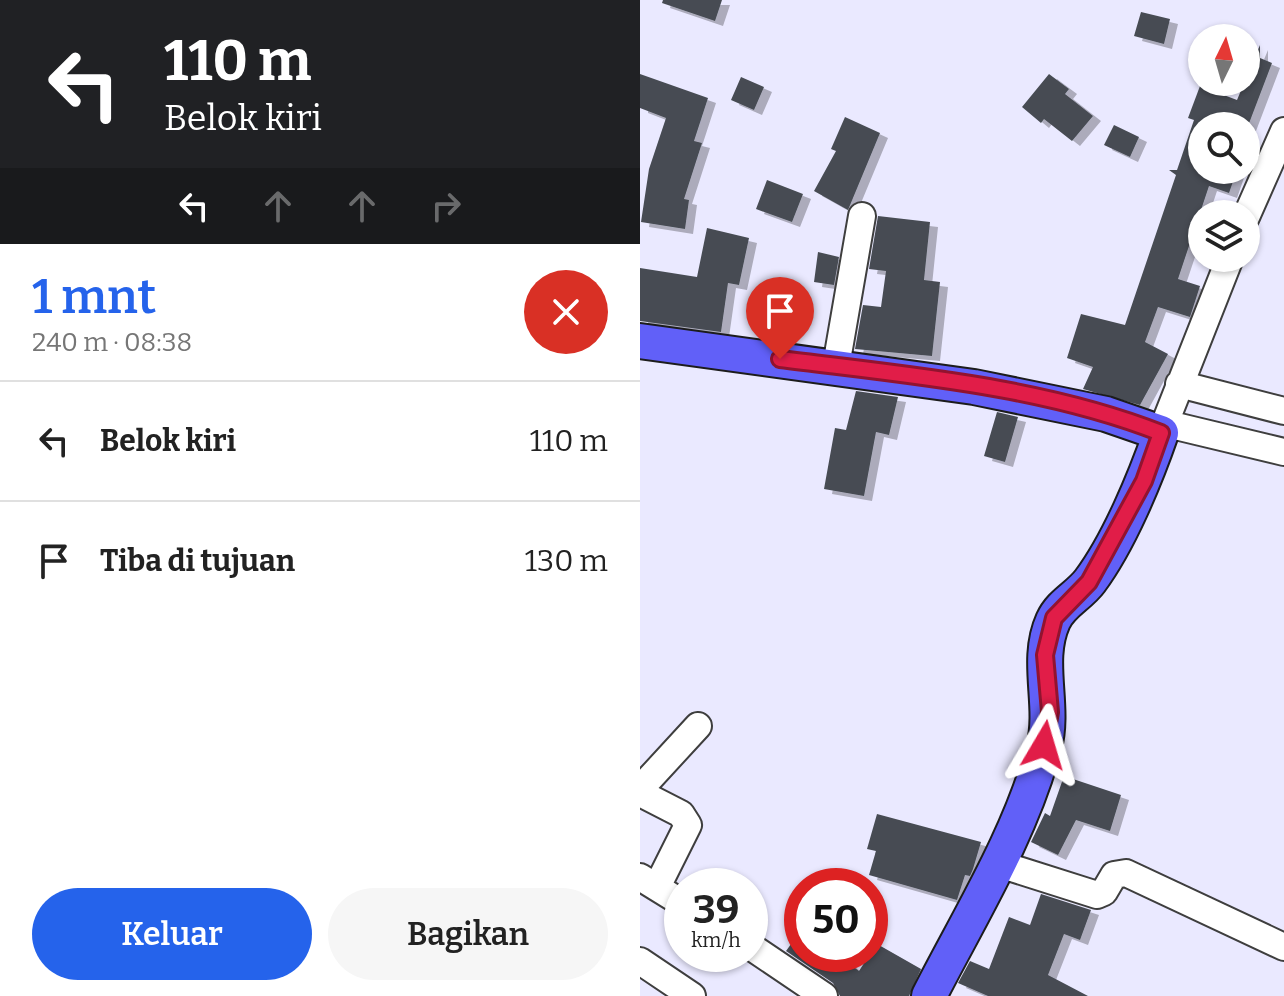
<!DOCTYPE html>
<html lang="id">
<head>
<meta charset="utf-8">
<style>
  body { margin:0; font-family:Bitter,serif; background:#f6f6f6; color:#222; height:100vh; display:flex; flex-direction:column; font-size:30px; white-space:nowrap }
  * { box-sizing:border-box; margin:0 }
  p { font-size:26px; color:#767676 }
  .icon { flex:none; width:44px; height:44px; fill:none; stroke:currentColor; stroke-width:2; stroke-linecap:round; stroke-linejoin:round }
  .map { position:relative; flex:1; overflow:hidden }
  .side { display:flex; flex-direction:column; background:#fff; width:640px }
  .side>* { flex:none }
  .top-card { background:#202124; color:#fff; overflow:hidden }
  .needle { width:52px; rotate:5deg }
  .fabs { position:absolute; left:548px; top:24px; display:grid; gap:16px }
  .fabs a { display:grid; place-items:center; width:72px; height:72px; border-radius:50%; background:#fff; box-shadow:0 2px 6px #0004; font-size:40px }
  .speed { position:absolute; left:24px; top:868px; display:flex; gap:16px; font-size:40px; font-weight:700; text-align:center }
  .speed>* { display:grid; place-content:center; width:104px; height:104px; border-radius:50%; background:#fff; box-shadow:0 2px 6px #0004; line-height:1 }
  .speed small { font-size:20px; font-weight:400 }
  .speed .limit { border:12px solid #d22; background:#fff; color:#111 }
  .pin { position:absolute; display:grid; place-items:center; width:68px; height:68px; color:#fff; margin:-82px -34px; border-radius:50% 50% 50% 0; rotate:-45deg; box-shadow:0 0 8px #0007 }
  .pin .icon { rotate:45deg }
  .me { position:absolute; width:88px; margin:-44px; rotate:7deg; stroke-linejoin:round; filter:drop-shadow(0 0 6px #0008) }
  .turn { display:flex; align-items:center; gap:28px; height:168px; padding:0 32px; font-size:36px }
  .turn .icon { width:104px; height:104px; stroke-width:2.5 }
  .turn b { display:block; font-size:56px; line-height:68px }
  .lanes { display:flex; align-items:center; height:76px; padding:0 32px; background:#0003; justify-content:center; gap:40px; direction:ltr }
  .lanes .off { opacity:.35 }
  .round { display:grid; place-items:center; flex:none; width:84px; height:84px; border-radius:42px; background:#f6f6f6 }
  .summary { display:flex; align-items:center; justify-content:space-between; height:136px; padding:0 32px }
  h1 { font-size:48px; font-weight:600; line-height:60px; color:#2563eb }
  .action { display:flex; gap:16px; margin-top:auto; padding:16px 32px }
  .action a { flex:1; height:92px; border-radius:48px; background:#2563eb; color:#fff; font-size:32px; font-weight:600; line-height:92px; text-align:center }
  .action a+a { background:#f6f6f6; color:#222 }
  ul { padding:0; list-style:none }
  li { display:flex; align-items:center; gap:24px; height:120px; padding:0 32px; border-top:2px solid #e0e0e0 }
  li div { flex:1 }
  li b { display:block; font-size:30px }
  li em { font-style:normal }
  main { display:flex; flex:1; min-height:0 }
  .map>svg:first-child { display:block }
  .building { fill:#474c53; filter:url(#shadow) }
  .lines { fill:none; stroke-linecap:round; stroke-linejoin:round }
  .minor-casing { stroke:#3e3e3e; stroke-width:30 }
  .major-casing { stroke:#1c1c1c; stroke-width:38 }
  .minor { stroke:#fff; stroke-width:26 }
  .major { stroke:#6160f8; stroke-width:34 }
  .route-casing { stroke:#92132f; stroke-width:20 }
  .route { stroke:#e11d48; stroke-width:14 }
</style>
</head>
<body>
<main>
<section class="side">
<div class="top-card">
<div class="turn"><svg class="icon" aria-label="left" viewBox="0 0 24 24"><path d="M17 20v-9H6M10 6l-5 5 5 5"/></svg><div><b>110 m</b>Belok kiri</div></div>
<div class="lanes"><svg class="icon" aria-label="left" viewBox="0 0 24 24"><path d="M17 20v-9H6M10 6l-5 5 5 5"/></svg><svg class="icon off" aria-label="ahead" viewBox="0 0 24 24"><path d="M12 20V5M6 11l6-6 6 6"/></svg><svg class="icon off" aria-label="ahead" viewBox="0 0 24 24"><path d="M12 20V5M6 11l6-6 6 6"/></svg><svg class="icon off" aria-label="right" viewBox="0 0 24 24"><path d="M7 20v-9h11M14 6l5 5-5 5"/></svg></div>
</div>
<div class="summary"><div><h1>1 mnt</h1><p>240 m · 08:38</p></div><a class="round" style="background:#d93025;color:#fff"><svg class="icon" aria-label="close" viewBox="0 0 24 24"><path d="M6 6l12 12M18 6L6 18"/></svg></a></div>
<ul>
<li><svg class="icon" aria-label="left" viewBox="0 0 24 24"><path d="M17 20v-9H6M10 6l-5 5 5 5"/></svg><div><b>Belok kiri</b></div><em>110 m</em></li>
<li><svg class="icon" aria-label="arrive" viewBox="0 0 24 24"><path d="M6 21V4h12l-3 4 3 4H6"/></svg><div><b>Tiba di tujuan</b></div><em>130 m</em></li>
</ul>
<div class="action"><a>Keluar</a><a>Bagikan</a></div>
</section>
<div class="map">
<svg width="644" height="996" viewBox="0 0 644 996">
  <defs>
    <filter id="shadow"><feDropShadow dx="8" dy="5" stdDeviation="0" flood-color="#0004"/></filter>
  </defs>
  <rect width="100%" height="100%" fill="#eae9ff"/>
  <!-- building -->
  <path class="building" d="M23 0H82L75 21 22 3Z
    M501 12 530 19 524 44 494 36Z
    M620 45V58L632 63 608 126H562V170H597L589 193 569 186 538 279 560 286 550 317 518 307 505 342 528 354 500 405 443 389 453 367 427 358 441 314 485 325 536 175 529 170H537L554 120 548 118 560 86 597 100Z
    M0 74 68 98 54 141 62 143 44 199 49 200 45 229 1 222 9 169 26 118 0 108Z
    M409 74 429 89 425 94 453 116 432 141 404 119 401 123 382 107Z
    M101 77 124 87 114 110 91 100Z
    M205 117 240 133 208 210 174 191 196 151 191 149Z
    M474 125 499 137 490 157 464 145Z
    M127 180 163 194 152 222 116 209Z
    M238 216 290 222 284 280 300 282 292 356 215 349 223 305 241 307 246 271 229 269Z
    M67 228 109 238 99 285 88 283 81 332 0 321V268L57 277Z
    M178 252 199 257 194 285 174 282Z
    M216 391 258 397 249 435 236 432 224 496 184 489 195 428 206 430Z
    M357 412 378 417 365 462 344 456Z
    M424 776 481 795 470 831 436 820 418 855 391 842 405 813 410 816Z
    M237 814 341 842 333 869 330 876 325 875 317 900 229 875 236 851 227 849Z
    M401 894 451 910 440 940 424 934 408 975 448 996H348L318 983 330 961 349 969 369 917 390 925Z
    M162 929V954H196L219 971 230 954V940L281 969 269 996H200L193 983 146 951Z"/>
  <g class="lines">
    <defs>
      <path id="minor" d="M606 217 644 131
        M196 366 222 216
        M539 384 644 411
        M523 423 644 452
        M521 433 590 258
        M0 789 58 726
        M0 793 41 814 48 825 17 887
        M356 863 457 895 464 892 474 875 486 873 644 947
        M0 877 42 903
        M110 946 184 996
        M0 961 52 996"/>
      <path id="major" d="M0 341 334 387 466 414 521 433C505 479 479 542 450 581 439 596 421 603 413 621 395 661 415 705 404 747 381 834 330 916 289 996"/>
    </defs>
    <!-- minor casing -->
    <use href="#minor" class="minor-casing"/>
    <!-- major casing -->
    <use href="#major" class="major-casing"/>
    <!-- minor -->
    <use href="#minor" class="minor"/>
    <!-- major -->
    <use href="#major" class="major"/>
  </g>
  <g class="lines">
    <defs>
      <path id="route" d="M140 359C266 375 402 386 521 433L504 481 449 582 414 618 405 655 410 712 404 745"/>
    </defs>
    <!-- route casing -->
    <use href="#route" class="route-casing"/>
    <!-- route -->
    <use href="#route" class="route"/>
  </g>
</svg>
<div class="fabs">
<a><svg class="needle" viewBox="-14 -14 28 28"><path d="M0-13l5 13h-10z" fill="#e53935"/><path d="M0 13l5-13h-10z" fill="#767676"/></svg></a>
<a><svg class="icon" aria-label="search" viewBox="0 0 24 24"><circle cx="10" cy="10" r="6"/><path d="M15 15l6 6"/></svg></a>
<a><svg class="icon" aria-label="layers" viewBox="0 0 24 24"><path d="M12 4l9 5-9 5-9-5zM3 14l9 5 9-5"/></svg></a>
</div>
<div class="speed"><div>39<small>km/h</small></div><div class="limit">50</div></div>
<div class="pin" style="left:140px;top:359px;background:#d93025"><svg class="icon" aria-label="arrive" viewBox="0 0 24 24"><path d="M6 21V4h12l-3 4 3 4H6"/></svg></div>
<svg class="me" style="left:404px;top:745px" viewBox="-20 -20 40 40"><path d="M0-17L14 15 0 8-14 15z" fill="#e11d48" stroke="#fff" stroke-width="4"/></svg>
</div>
</main>
</body>
</html>
